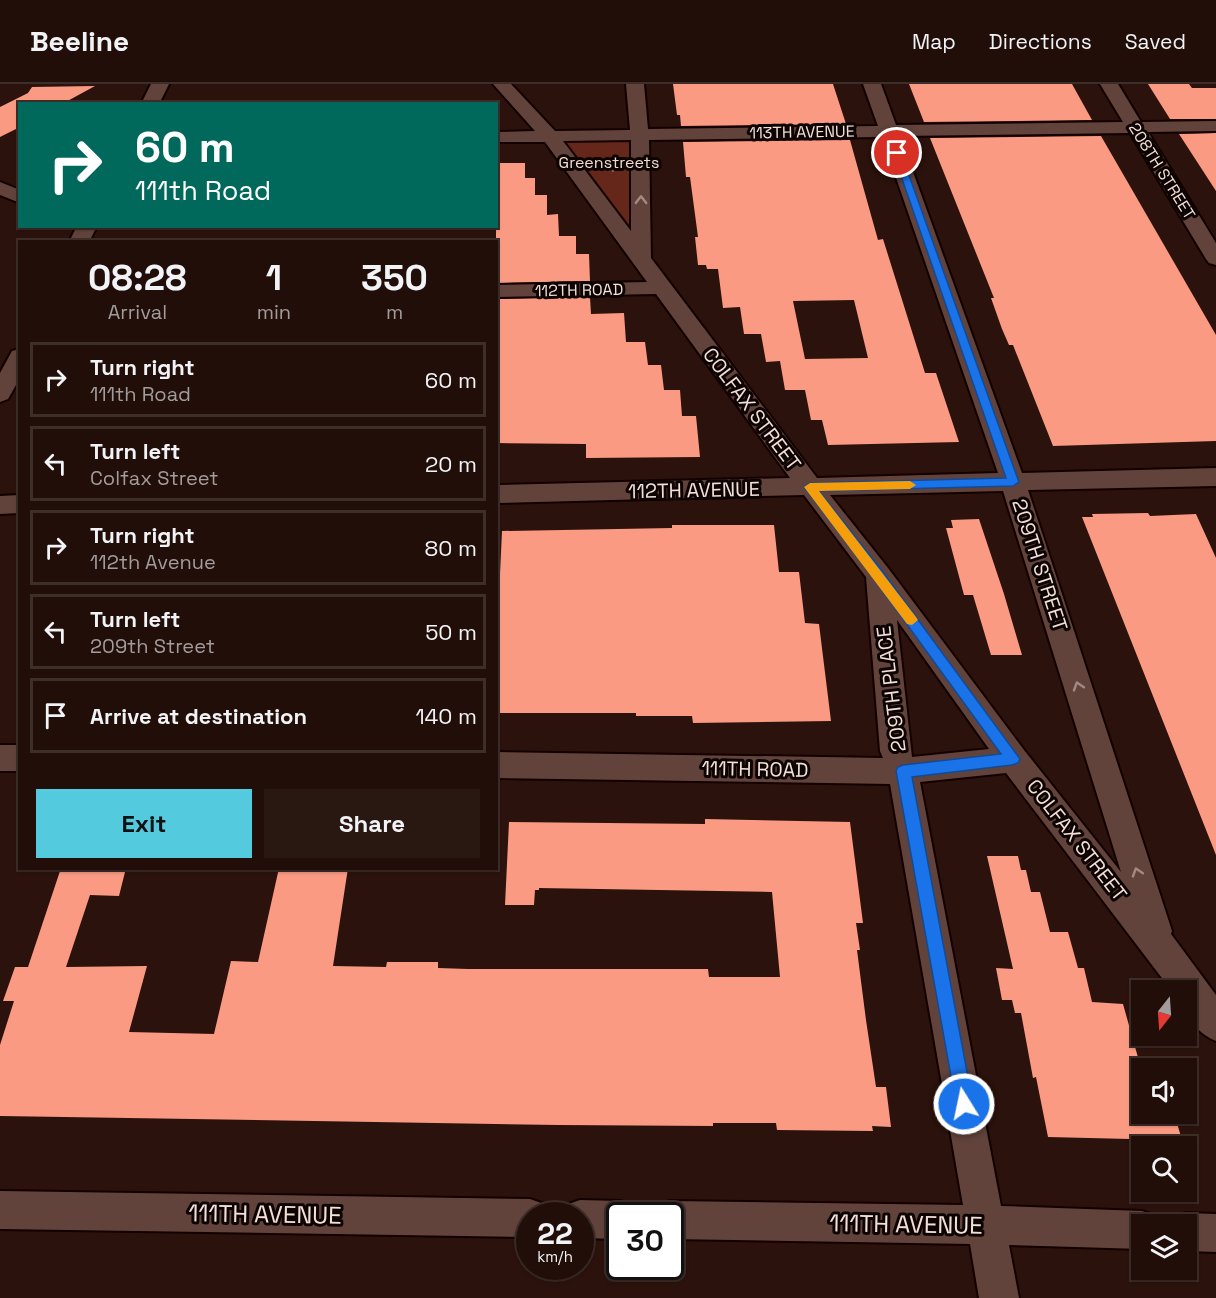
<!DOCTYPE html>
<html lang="en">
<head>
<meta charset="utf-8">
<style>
  body { margin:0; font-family:"Space Grotesk",sans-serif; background:#291712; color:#f1f3f6; height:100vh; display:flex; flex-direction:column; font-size:22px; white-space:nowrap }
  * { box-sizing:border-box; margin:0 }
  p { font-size:20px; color:#a29c9c }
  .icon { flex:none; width:33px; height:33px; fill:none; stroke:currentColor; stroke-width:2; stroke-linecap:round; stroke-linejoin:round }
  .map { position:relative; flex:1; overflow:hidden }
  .sheet { position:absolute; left:18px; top:156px; width:480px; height:630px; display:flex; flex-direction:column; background:#210e09; border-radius:0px; box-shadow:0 2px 4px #0004,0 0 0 2px #3e2e2a }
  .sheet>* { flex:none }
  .guide { position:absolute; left:18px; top:18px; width:480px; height:126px; border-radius:0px; box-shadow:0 2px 4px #0004,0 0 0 2px #3e2e2a; background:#00695c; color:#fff; overflow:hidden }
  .needle { width:39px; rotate:197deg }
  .tools { position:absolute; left:1131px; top:896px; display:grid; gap:12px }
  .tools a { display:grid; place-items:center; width:66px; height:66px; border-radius:0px; background:#210e09; box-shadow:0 2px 4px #0004,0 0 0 2px #3e2e2a; font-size:30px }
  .speed { position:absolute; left:516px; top:1118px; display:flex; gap:12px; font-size:30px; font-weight:700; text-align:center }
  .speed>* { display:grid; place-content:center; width:78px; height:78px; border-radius:50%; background:#210e09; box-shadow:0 2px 4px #0004,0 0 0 2px #3e2e2a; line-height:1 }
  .speed small { font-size:15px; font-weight:400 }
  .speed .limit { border:3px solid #111; border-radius:9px; background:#fff; color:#111 }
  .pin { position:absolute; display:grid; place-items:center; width:51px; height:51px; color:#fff; margin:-26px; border:3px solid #fff; border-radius:50%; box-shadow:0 2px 6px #0007 }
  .me { position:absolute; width:66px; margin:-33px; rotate:350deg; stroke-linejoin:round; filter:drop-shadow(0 0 4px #0008) }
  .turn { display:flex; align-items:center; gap:21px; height:126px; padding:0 18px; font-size:27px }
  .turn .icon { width:78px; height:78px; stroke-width:2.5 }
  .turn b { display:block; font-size:42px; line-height:51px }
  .eta { display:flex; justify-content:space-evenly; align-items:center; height:102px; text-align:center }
  .eta b { font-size:36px; font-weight:800; line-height:42px }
  .button { display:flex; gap:12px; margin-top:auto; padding:12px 18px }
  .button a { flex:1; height:69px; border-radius:0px; background:#54cade; color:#111; font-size:24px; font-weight:800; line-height:69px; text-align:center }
  .button a+a { background:#291712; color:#f1f3f6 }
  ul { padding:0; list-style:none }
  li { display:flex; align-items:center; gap:18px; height:75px; margin:0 12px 9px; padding:0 6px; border:3px solid #3e2e2a; border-radius:0px }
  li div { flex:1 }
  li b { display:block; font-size:22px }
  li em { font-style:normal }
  header { display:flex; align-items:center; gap:36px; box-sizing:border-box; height:84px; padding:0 30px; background:#210e09; border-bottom:2px solid #3e2e2a }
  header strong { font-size:28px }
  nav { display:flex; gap:33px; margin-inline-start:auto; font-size:21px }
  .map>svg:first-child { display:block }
  .green { fill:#64271a }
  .building { fill:#fa9a83; fill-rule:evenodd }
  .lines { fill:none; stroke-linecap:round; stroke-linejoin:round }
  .street-casing { stroke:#130100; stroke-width:4 }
  .path { stroke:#77605a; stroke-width:2; stroke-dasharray:2 2; stroke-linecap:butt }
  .street { fill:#61433c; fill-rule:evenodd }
  .oneway { stroke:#a28983 }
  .route { fill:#1a73e8; stroke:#114b97; stroke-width:1.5 }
  .slow { fill:#f59e0b }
  .labels { text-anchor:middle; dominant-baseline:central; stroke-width:6; stroke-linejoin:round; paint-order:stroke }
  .far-street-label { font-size:16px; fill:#f2dfda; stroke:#0d0402 }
  .far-park-label { font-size:16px; fill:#f4dad4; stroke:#0d0402 }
  .street-label { font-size:20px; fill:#f2dfda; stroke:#0d0402 }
  .near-street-label { font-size:24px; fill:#f2dfda; stroke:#0d0402 }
</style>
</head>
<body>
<header>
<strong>Beeline</strong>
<nav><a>Map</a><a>Directions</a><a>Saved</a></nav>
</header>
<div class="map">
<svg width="1216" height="1214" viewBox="0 0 1216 1214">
  <rect width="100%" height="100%" fill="#2c120c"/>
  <!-- green -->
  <path class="green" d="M635 52 633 147 556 54Z"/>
  <!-- building -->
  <path class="building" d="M673 0H833L846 40 681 42 680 31H677Z
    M909 0H1072L1092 36 924 38Z
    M1148 0H1189L1192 4H1216V35H1170Z
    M95 2 62 20H20V43L0 53V23L28 9 32 3Z
    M1216 49V107L1179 50Z
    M1101 52 1216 251V357L1053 362 1013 261H1009L1002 245 991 214H994L930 54Z
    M850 56 878 156 883 155 925 289H936L959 358 828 361 822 336H811L805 306H785L780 277 766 278 761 250H744L740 223 723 224 718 185H707L706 181H698L695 153H698L690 93H686L683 58ZM854 216 868 274 805 275 793 217Z
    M496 79H525V94H535V111H547V131L558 130 559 152H576V170H589L590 197 496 199Z
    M590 213 591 230 624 229 626 258H645L648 281H661L664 306H680L682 332H696L700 373 586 374V360L496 359V215Z
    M1148 429 1150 432 1196 430 1216 474V771L1082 433H1093L1092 430Z
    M979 435 1004 510 1022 571H991L973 511H964L946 444H953L951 436Z
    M672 441H774L779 488H799L805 539 819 540 831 637 693 639 692 632H636V629H496V511H499L502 447 672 444Z
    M705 735 850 738 863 839H856L860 866H857L866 936 876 1003H886L891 1043 872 1042 873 1047 777 1046 776 1039H713V1042L559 1041 0 1032V961L14 917H3L15 883H28L61 784H126L119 812 90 811 66 883 147 882 129 948 214 950 231 877 258 878 279 784H348L333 882 386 883 387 878H438V884L468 885H708L709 893H780L772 808 539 804V806H535L534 821H505L509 738 705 740Z
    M987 772H1018L1021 786H1026L1031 808H1040L1050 848H1068L1078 884H1084L1092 918 1123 920 1139 977H1158L1160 984H1142V1029H1174L1182 1056H1165L1167 1062H1132L1130 1055 1048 1053 1036 993 1033 994 1021 929H1015L1012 916H1002L996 884 1013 885Z"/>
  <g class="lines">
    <defs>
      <path id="street" d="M151 0H169L159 20H141Z
        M493 0H511L555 47 630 46 626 0H644L648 45 878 42 863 0H881L896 41 1123 38 1100 0H1118L1141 38 1216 37V47L1148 48 1216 159V181L1209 179 1206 175 1130 49 900 52 1022 389 1216 384V402L1028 406 1172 847 1171 850 1216 911V957C1192 947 1186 930 1186 906H1171L1006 689 920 698 1001 1122 1142 1127 1156 1132 1159 1140H1142V1165L1009 1161 1019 1214H979L970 1160 670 1155V1131H653L656 1122 670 1117 963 1121 890 700 496 694V668L883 674 880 667 866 493 804 411 496 419V401L790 394 656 210 496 213V201L647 198 545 58H496V48L535 47ZM882 53 998 389 817 394 651 174 649 56ZM631 56V147L563 57ZM1003 407 1121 788 1024 666 888 484 830 411ZM897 536 989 665 912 673Z
        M0 98 20 106V119L0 111Z
        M77 142H97L89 158H69Z
        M20 265V294L8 315 0 318V289L12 267Z
        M20 411V429L0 430V412Z
        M0 661H20V687H0Z
        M0 1107 530 1115 544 1120 548 1131H530V1153L0 1145Z
        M580 1116 620 1117 634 1122 637 1131H620V1155L580 1154V1131H562L566 1121Z
        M1186 1129 1216 1130V1168L1186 1167V1140H1170L1172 1134Z"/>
    </defs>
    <!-- street casing -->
    <use href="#street" class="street-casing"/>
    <!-- path -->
    <path class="path" d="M607 77 620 80V84L613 87 604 85 601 81Z"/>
    <!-- street -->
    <use href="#street" class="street"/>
  </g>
  <!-- one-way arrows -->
  <defs><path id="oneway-chevron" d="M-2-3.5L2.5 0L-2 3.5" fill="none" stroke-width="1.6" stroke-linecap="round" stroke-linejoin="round" transform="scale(1.5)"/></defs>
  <g class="oneway">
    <use href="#oneway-chevron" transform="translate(641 116) rotate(-90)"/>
    <use href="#oneway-chevron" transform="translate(1078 602) rotate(-108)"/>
    <use href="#oneway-chevron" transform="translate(1137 788) rotate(-108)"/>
  </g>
  <!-- route -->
  <path class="route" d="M897 67 901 69 1019 398 1013 402 819 407 883 488 1020 675 1018 679 1012 681 912 693 973 1020 970 1027 964 1029 958 1027 956 1020 896 687 898 683 903 681 1001 670 874 495 804 403 810 399 1006 394 893 69Z"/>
  <!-- slow -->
  <path class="slow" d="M910 397 916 401 910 405 819 407 916 533 918 536 912 541 907 540 804 403 810 399Z"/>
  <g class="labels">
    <!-- far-street labels -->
    <g class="far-street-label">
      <text transform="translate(802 48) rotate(-1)">113TH AVENUE</text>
      <text transform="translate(1162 87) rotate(58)">208TH STREET</text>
      <text transform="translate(579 206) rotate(-1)">112TH ROAD</text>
    </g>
    <!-- far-park labels -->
    <g class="far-park-label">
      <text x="609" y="78">Greenstreets</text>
    </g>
    <!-- street labels -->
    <g class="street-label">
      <text transform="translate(752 325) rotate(53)">COLFAX STREET</text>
      <text transform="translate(694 406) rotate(-1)">112TH AVENUE</text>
      <text transform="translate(1040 481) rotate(72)">209TH STREET</text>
      <text transform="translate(891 605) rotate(-97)">209TH PLACE</text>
      <text transform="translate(755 685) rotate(1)">111TH ROAD</text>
      <text transform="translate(1077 756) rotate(52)">COLFAX STREET</text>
    </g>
    <!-- near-street labels -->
    <g class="near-street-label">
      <text transform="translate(265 1130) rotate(1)">111TH AVENUE</text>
      <text transform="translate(906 1140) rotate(1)">111TH AVENUE</text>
    </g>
  </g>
</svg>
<div class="tools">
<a><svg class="needle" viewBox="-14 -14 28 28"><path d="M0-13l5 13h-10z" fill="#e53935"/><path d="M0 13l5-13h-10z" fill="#a29c9c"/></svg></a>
<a><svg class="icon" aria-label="sound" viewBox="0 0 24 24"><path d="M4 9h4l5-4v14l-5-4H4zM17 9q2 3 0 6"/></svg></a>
<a><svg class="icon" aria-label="search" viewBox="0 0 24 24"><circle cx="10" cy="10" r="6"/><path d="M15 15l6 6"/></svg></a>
<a><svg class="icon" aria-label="layers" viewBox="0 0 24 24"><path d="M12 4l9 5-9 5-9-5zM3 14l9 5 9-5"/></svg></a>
</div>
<div class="speed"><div>22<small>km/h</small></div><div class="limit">30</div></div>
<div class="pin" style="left:897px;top:69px;background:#d93025"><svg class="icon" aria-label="arrive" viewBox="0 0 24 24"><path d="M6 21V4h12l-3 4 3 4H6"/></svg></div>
<svg class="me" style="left:964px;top:1020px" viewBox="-20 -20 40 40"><circle r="17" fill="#1a73e8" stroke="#fff" stroke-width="3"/><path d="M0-11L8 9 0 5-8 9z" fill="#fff"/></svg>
<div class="guide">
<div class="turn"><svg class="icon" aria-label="right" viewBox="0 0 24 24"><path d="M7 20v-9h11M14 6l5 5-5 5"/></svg><div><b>60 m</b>111th Road</div></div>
</div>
<section class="sheet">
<div class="eta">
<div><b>08:28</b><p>Arrival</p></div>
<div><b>1</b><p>min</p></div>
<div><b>350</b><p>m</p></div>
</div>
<ul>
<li><svg class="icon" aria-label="right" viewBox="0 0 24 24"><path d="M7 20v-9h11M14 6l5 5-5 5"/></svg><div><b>Turn right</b><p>111th Road</p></div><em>60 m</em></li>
<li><svg class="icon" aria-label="left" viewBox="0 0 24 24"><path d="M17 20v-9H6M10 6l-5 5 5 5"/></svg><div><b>Turn left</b><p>Colfax Street</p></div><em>20 m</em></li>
<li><svg class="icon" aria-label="right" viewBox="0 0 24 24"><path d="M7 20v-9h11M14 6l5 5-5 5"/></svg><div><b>Turn right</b><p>112th Avenue</p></div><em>80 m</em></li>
<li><svg class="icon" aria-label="left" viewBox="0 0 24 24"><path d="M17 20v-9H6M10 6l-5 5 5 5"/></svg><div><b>Turn left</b><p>209th Street</p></div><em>50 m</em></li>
<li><svg class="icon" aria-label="arrive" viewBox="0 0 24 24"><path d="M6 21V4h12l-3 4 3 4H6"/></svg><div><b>Arrive at destination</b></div><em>140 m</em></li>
</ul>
<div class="button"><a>Exit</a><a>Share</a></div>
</section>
</div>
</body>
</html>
